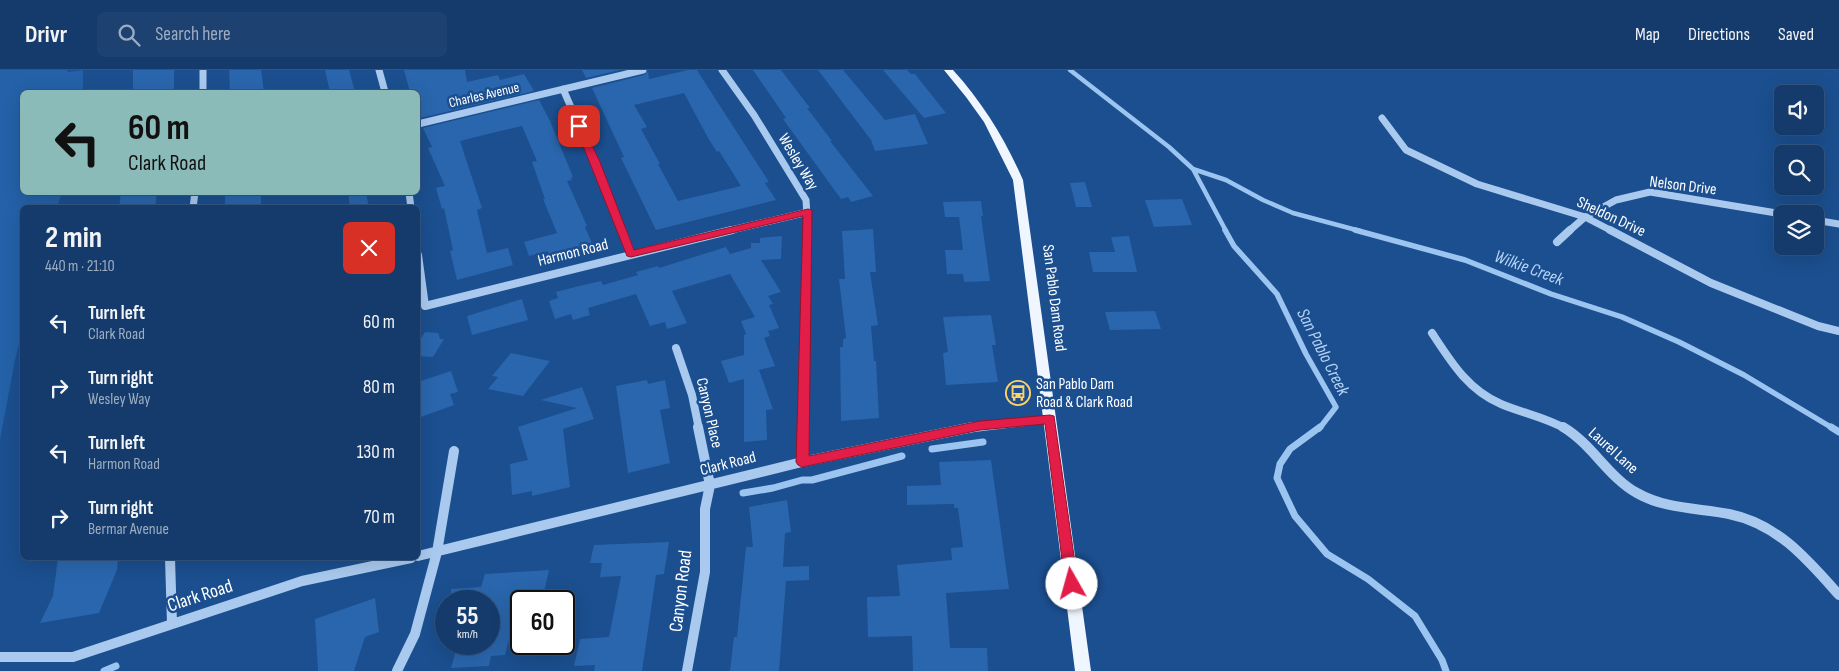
<!DOCTYPE html>
<html lang="en">
<head>
<meta charset="utf-8">
<style>
  body { margin:0; font-family:"Sofia Sans Condensed",sans-serif; background:#1d4271; color:#f1f3f6; height:100vh; display:flex; flex-direction:column; font-size:19px; white-space:nowrap }
  * { box-sizing:border-box; margin:0 }
  p { font-size:16px; color:#9dadc1 }
  .icon { flex:none; width:28px; height:28px; fill:none; stroke:currentColor; stroke-width:2; stroke-linecap:round; stroke-linejoin:round }
  .map { position:relative; flex:1; overflow:hidden }
  .panel { position:absolute; left:20px; top:135px; width:400px; height:355px; display:flex; flex-direction:column; background:#143b6b; border-radius:8px; box-shadow:0 5px 20px #0002,0 0 0 1px #33557e }
  .panel>* { flex:none }
  .top-card { position:absolute; left:20px; top:20px; width:400px; height:105px; border-radius:8px; box-shadow:0 5px 20px #0002,0 0 0 1px #33557e; background:#8bbbb9; color:#111; overflow:hidden }
  .controls { position:absolute; left:1774px; top:15px; display:grid; gap:10px }
  .controls a { display:grid; place-items:center; width:50px; height:50px; border-radius:8px; background:#143b6b; box-shadow:0 5px 20px #0002,0 0 0 1px #33557e; font-size:25px }
  .speed { position:absolute; left:435px; top:520px; display:flex; gap:10px; font-size:25px; font-weight:700; text-align:center }
  .speed>* { display:grid; place-content:center; width:65px; height:65px; border-radius:50%; background:#143b6b; box-shadow:0 5px 20px #0002,0 0 0 1px #33557e; line-height:1 }
  .speed small { font-size:12px; font-weight:400 }
  .speed .limit { border:2px solid #111; border-radius:8px; background:#fff; color:#111 }
  .pin { position:absolute; display:grid; place-items:center; width:42px; height:42px; color:#fff; margin:-21px; border-radius:10px; box-shadow:0 2px 8px #0006 }
  .me { position:absolute; width:55px; margin:-28px; rotate:353deg; stroke-linejoin:round; filter:drop-shadow(0 0 4px #0008) }
  .turn { display:flex; align-items:center; gap:18px; height:105px; padding:0 25px; font-size:22px }
  .turn .icon { width:65px; height:65px; stroke-width:2.5 }
  .turn b { display:block; font-size:35px; line-height:42px }
  .round { display:grid; place-items:center; flex:none; width:52px; height:52px; border-radius:8px; background:#1d4271 }
  .summary { display:flex; align-items:center; justify-content:space-between; height:85px; padding:0 25px }
  h1 { font-size:30px; font-weight:700; line-height:38px }
  ul { padding:0; list-style:none }
  li { display:flex; align-items:center; gap:15px; height:65px; padding:0 25px }
  li div { flex:1 }
  li b { display:block; font-size:19px }
  li em { font-style:normal }
  header { display:flex; align-items:center; gap:30px; box-sizing:border-box; height:70px; padding:0 25px; background:#143b6b; border-bottom:1px solid #33557e }
  header strong { font-size:24px }
  nav { display:flex; gap:28px; margin-inline-start:auto; font-size:18px }
  .search { width:350px; height:45px; background:#1d4271; display:flex; align-items:center; gap:12px; box-sizing:border-box; padding:0 18px; border-radius:8px; color:#9dadc1; font-size:19px }
  .map>svg:first-child { display:block }
  .green { fill:#2461a8 }
  .lines { fill:none; stroke-linecap:round; stroke-linejoin:round }
  .stream-far2 { stroke:#9cc4f0; stroke-width:4.5 }
  .stream-far1 { stroke:#9cc4f0; stroke-width:5.5 }
  .stream { stroke:#9cc4f0; stroke-width:7 }
  .building { fill:#2a66ad; fill-rule:evenodd }
  .minor-far2 { stroke:#a9c9ee; stroke-width:7 }
  .minor-far1 { stroke:#a9c9ee; stroke-width:8 }
  .minor { stroke:#a9c9ee; stroke-width:10 }
  .major { fill:#f0f6ff; fill-rule:evenodd }
  .route { fill:#e11d48; stroke:#92132f }
  .labels { text-anchor:middle; dominant-baseline:central; stroke-width:5; stroke-linejoin:round; paint-order:stroke }
  .far-street-label { font-size:14px; fill:#fff; stroke:#1b4f8f }
  .street-label { font-size:16px; fill:#fff; stroke:#1b4f8f }
  .poi-label { font-size:16px; fill:#fff; stroke:#1b4f8f; text-anchor:start }
  .water-label { font-size:18px; font-style:italic; fill:#b5d3f5; stroke:#1b4f8f }
  .near-street-label { font-size:19px; fill:#fff; stroke:#1b4f8f }
</style>
</head>
<body>
<header>
<strong>Drivr</strong>
<div class="search"><svg class="icon" aria-label="search" viewBox="0 0 24 24"><circle cx="10" cy="10" r="6"/><path d="M15 15l6 6"/></svg>Search here</div>
<nav><a>Map</a><a>Directions</a><a>Saved</a></nav>
</header>
<div class="map">
<svg width="1839" height="601" viewBox="0 0 1839 601">
  <rect width="100%" height="100%" fill="#1b4f8f"/>
  <!-- green -->
  <path class="green" d="M0 0H67L68 2 83 0V22H22V122L62 123 57 137 22 138V262L15 290 0 370Z"/>
  <g class="lines">
    <!-- stream-far2 -->
    <path class="stream-far2" d="M1070 0 1169 77 1193 99 1226 161
      M1193 99 1226 110 1263 130 1293 143 1360 161"/>
    <!-- stream-far1 -->
    <path class="stream-far1" d="M1225 160 1234 176 1277 224 1306 284 1336 337 1319 359
      M1355 160 1465 190 1551 224 1622 247 1679 272 1744 305 1834 359"/>
    <!-- stream -->
    <path class="stream" d="M1320 357 1290 379 1280 394 1277 408 1295 446 1327 484 1368 509 1415 546 1442 590 1446 601
      M1831 357 1839 362
      M932 379 983 372
      M743 423 773 418 802 410H812L902 386
      M104 601 116 596"/>
  </g>
  <!-- building -->
  <path class="building" d="M133 0H174V22H133Z
    M229 0H261L264 22H230Z
    M325 0H349L355 22H330Z
    M404 0H465L467 12 498 5 500 10 524 4 534 21 420 48 418 22H410Z
    M582 0H620L586 8Z
    M688 0H697L702 8 769 112 765 113 776 130 656 160 621 88 624 87 592 18 644 5 648 1 649 9ZM684 23 708 68 717 82 719 81 741 116 678 131 658 94H660L641 59 647 57 634 35Z
    M753 0H781L810 38H807L832 71H830L873 126 851 132 848 127 841 129 783 49 786 48Z
    M818 0H843L885 50 915 44 928 74 875 81 871 70Z
    M883 0H907L911 4H915L946 43 924 48Z
    M539 30 550 51 573 107 571 108 572 110 567 111 587 156 585 157 593 176 549 186 548 181 529 186 524 172 557 163 543 129H545L532 92 537 91 522 56 496 62 460 71 482 138 477 140 487 183 508 178 513 195 457 210 450 181 453 180 444 138 442 139 436 118 445 116 428 78 432 77 423 58Z
    M1085 112 1092 137H1076L1070 113Z
    M121 122H157L155 138H119Z
    M225 122H261V138H225Z
    M348 122H366L369 138H350Z
    M1182 129 1192 155 1154 157 1145 130Z
    M981 131 983 146H981L990 211 964 212 963 204H947L945 180H963L959 147H945L943 132Z
    M873 159 876 202H870L878 255 871 256 874 291H876L879 348 841 351 840 277H843V269L846 268 839 209H845L842 161Z
    M782 166 781 189 761 190 781 222 768 226 773 234 769 235 779 258 768 261 770 266 764 268 775 296 759 300 773 339 766 340 767 370 744 372V309L729 313 721 291 744 285V265L746 264 741 251 755 247 730 204 672 221 687 253 667 259 665 252 650 256 636 224 588 238 590 245 573 250 571 244 555 249 549 231 558 228 556 222 579 216 601 211 603 215 638 205 636 202 658 196 659 198 726 177 730 184 751 178V173H760V168Z
    M1129 166 1137 202H1093L1089 182H1115L1111 167Z
    M522 229 528 250 472 265 467 246Z
    M1155 241 1161 259 1110 260 1105 242Z
    M991 245 996 275H992L998 312 946 315 943 283 948 282 943 247Z
    M425 262 438 263 440 269H444L433 287 418 286V273Z
    M511 283 550 291 523 326 488 319 498 307 492 306Z
    M451 301 458 322 450 324 454 335 418 348V312Z
    M647 310 648 314 665 310 670 338 660 340 670 393 628 403 616 316Z
    M582 317 594 349 563 359 570 417 532 426V421L512 425 510 394 528 390 518 357 577 338 541 330Z
    M991 390 1009 519 946 523 950 578H987L988 601H913L912 566 868 567 867 527 900 526 897 495 952 490 951 478 963 477 958 438H954V434L907 435V416L941 415 939 392Z
    M787 430 791 462 785 463 783 497 809 496V510L786 511 779 601H730L734 567H737L746 477H753L749 437Z
    M669 472 664 504 656 505 642 601H594L595 595 574 596 580 569 609 567 621 506 600 507 602 493H590L594 475Z
    M58 488H118L117 500 99 543 40 553 53 526Z
    M549 500 542 531H521V541L516 542 505 585 491 586 489 596 451 598 458 574H489V531H451V519L481 517 485 504Z
    M375 528 379 562 365 567 354 601H318L315 549Z"/>
  <g class="lines">
    <!-- minor-far2 -->
    <path class="minor-far2" d="M203 0V22
      M379 0 385 22
      M722 0 754 45 806 130 808 161
      M563 19 595 92 622 161
      M1382 48 1406 80 1477 114 1585 147 1612 161
      M418 54 643 0
      M409 122 411 138
      M193 138 195 122
      M1815 150 1839 154
      M727 161 808 142
      M1569 161 1585 147 1616 130 1650 122 1782 144"/>
    <!-- minor-far1 -->
    <path class="minor-far1" d="M622 160 631 184
      M1610 160 1711 213 1818 256 1839 261
      M1557 172 1570 160
      M418 185 425 236 732 160
      M1432 263C1451 292 1468 320 1501 334 1522 343 1545 347 1566 359
      M676 278 692 325 699 359
      M803 359 808 160
      M966 359 1050 349"/>
    <!-- minor -->
    <path class="minor" d="M1563 357C1592 374 1608 407 1637 423 1665 439 1697 438 1729 444 1778 454 1807 489 1839 525
      M802 392 803 357
      M418 486 802 392 973 357
      M170 488 172 554
      M0 587H73L302 511 411 488
      M397 601 415 564 437 482 454 381
      M687 601 705 502V439L710 415 698 357"/>
    <!-- major -->
    <path class="major" d="M944 0H953C983 33 1005 69 1023 110L1091 601H1075L1013 110 984 52 966 27Z"/>
  </g>
  <!-- route -->
  <path class="route" d="M579 53 583 56 600 92 634 180 808 139 812 140 809 386 980 351 1050 345 1054 346 1078 514 1076 518 1072 520 1067 518 1065 514 1045 354 980 360 802 397 798 395 796 392 803 146 631 187 627 186 575 56Z"/>
  <!-- icons -->
  <defs>
    <symbol id="bus-ring" viewBox="-11 -11 22 22"><circle r="9.5" fill="#1b4f8f" stroke="#ffd166" stroke-width="1.5"/><path d="M-5-6H5V4H4V6H2V4H-2V6H-4V4H-5ZM-3.5-4V0h7V-4ZM-3.5 1.2v1.5H-2V1.2ZM2 1.2v1.5H3.5V1.2Z" fill="#ffd166"/></symbol>
  </defs>
  <g fill-rule="evenodd">
    <use href="#bus-ring" x="1004" y="309" width="28" height="28"/>
  </g>
  <g class="labels">
    <!-- far-street labels -->
    <g class="far-street-label">
      <text transform="translate(484 25) rotate(-13)">Charles Avenue</text>
    </g>
    <!-- street labels -->
    <g class="street-label">
      <text transform="translate(798 92) rotate(59)">Wesley Way</text>
      <text transform="translate(1683 116) rotate(7)">Nelson Drive</text>
      <text transform="translate(1611 147) rotate(25)">Sheldon Drive</text>
      <text transform="translate(573 183) rotate(-14)">Harmon Road</text>
      <text transform="translate(1054 228) rotate(83)">San Pablo Dam Road</text>
      <text transform="translate(709 343) rotate(77)">Canyon Place</text>
      <text transform="translate(1613 381) rotate(42)">Laurel Lane</text>
      <text transform="translate(728 394) rotate(-14)">Clark Road</text>
    </g>
    <!-- poi labels -->
    <g class="poi-label">
      <text x="1036" y="314">San Pablo Dam<tspan x="1036" dy="18">Road &amp; Clark Road</tspan></text>
    </g>
    <!-- water labels -->
    <g class="water-label">
      <text transform="translate(1529 198) rotate(20)">Wilkie Creek</text>
      <text transform="translate(1323 282) rotate(63)">San Pablo Creek</text>
    </g>
    <!-- near-street labels -->
    <g class="near-street-label">
      <text transform="translate(681 521) rotate(-83)">Canyon Road</text>
      <text transform="translate(200 526) rotate(-18)">Clark Road</text>
    </g>
  </g>
</svg>
<div class="controls">
<a><svg class="icon" aria-label="sound" viewBox="0 0 24 24"><path d="M4 9h4l5-4v14l-5-4H4zM17 9q2 3 0 6"/></svg></a>
<a><svg class="icon" aria-label="search" viewBox="0 0 24 24"><circle cx="10" cy="10" r="6"/><path d="M15 15l6 6"/></svg></a>
<a><svg class="icon" aria-label="layers" viewBox="0 0 24 24"><path d="M12 4l9 5-9 5-9-5zM3 14l9 5 9-5"/></svg></a>
</div>
<div class="speed"><div>55<small>km/h</small></div><div class="limit">60</div></div>
<div class="pin" style="left:579px;top:56px;background:#d93025"><svg class="icon" aria-label="arrive" viewBox="0 0 24 24"><path d="M6 21V4h12l-3 4 3 4H6"/></svg></div>
<svg class="me" style="left:1072px;top:514px" viewBox="-20 -20 40 40"><circle r="19" fill="#fff"/><path d="M0-13L10 11 0 6-10 11z" fill="#e11d48"/></svg>
<div class="top-card">
<div class="turn"><svg class="icon" aria-label="left" viewBox="0 0 24 24"><path d="M17 20v-9H6M10 6l-5 5 5 5"/></svg><div><b>60 m</b>Clark Road</div></div>
</div>
<section class="panel">
<div class="summary"><div><h1>2 min</h1><p>440 m · 21:10</p></div><a class="round" style="background:#d93025;color:#fff"><svg class="icon" aria-label="close" viewBox="0 0 24 24"><path d="M6 6l12 12M18 6L6 18"/></svg></a></div>
<ul>
<li><svg class="icon" aria-label="left" viewBox="0 0 24 24"><path d="M17 20v-9H6M10 6l-5 5 5 5"/></svg><div><b>Turn left</b><p>Clark Road</p></div><em>60 m</em></li>
<li><svg class="icon" aria-label="right" viewBox="0 0 24 24"><path d="M7 20v-9h11M14 6l5 5-5 5"/></svg><div><b>Turn right</b><p>Wesley Way</p></div><em>80 m</em></li>
<li><svg class="icon" aria-label="left" viewBox="0 0 24 24"><path d="M17 20v-9H6M10 6l-5 5 5 5"/></svg><div><b>Turn left</b><p>Harmon Road</p></div><em>130 m</em></li>
<li><svg class="icon" aria-label="right" viewBox="0 0 24 24"><path d="M7 20v-9h11M14 6l5 5-5 5"/></svg><div><b>Turn right</b><p>Bermar Avenue</p></div><em>70 m</em></li>
</ul>
</section>
</div>
</body>
</html>
